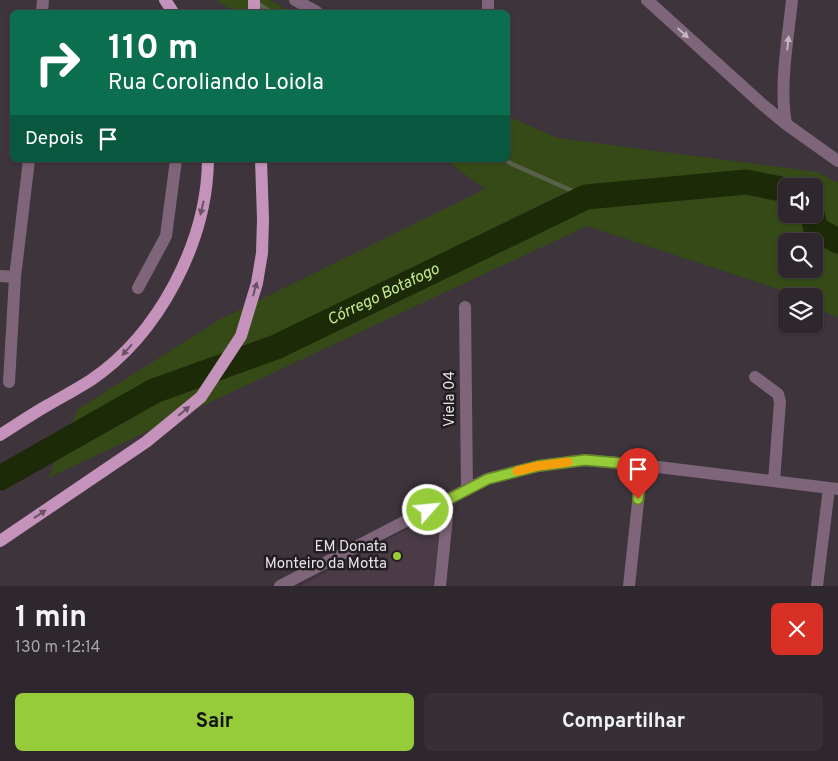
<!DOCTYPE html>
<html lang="pt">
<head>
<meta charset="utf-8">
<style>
  body { margin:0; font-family:Overpass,sans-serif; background:#362f35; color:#f1f3f6; height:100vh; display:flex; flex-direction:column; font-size:19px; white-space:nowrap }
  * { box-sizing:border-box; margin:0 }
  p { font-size:16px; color:#a7a5aa }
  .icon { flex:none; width:28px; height:28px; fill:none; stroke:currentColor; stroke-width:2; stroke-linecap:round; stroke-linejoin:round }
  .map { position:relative; height:586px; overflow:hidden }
  .panel { display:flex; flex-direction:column; background:#2e272d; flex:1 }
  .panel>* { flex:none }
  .hud { position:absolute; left:10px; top:10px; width:500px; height:152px; border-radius:8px; box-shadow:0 1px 4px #0004,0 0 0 1px #494449; background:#0b6e4f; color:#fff; overflow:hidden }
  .tools { position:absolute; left:778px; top:178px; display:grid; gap:10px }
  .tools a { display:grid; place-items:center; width:45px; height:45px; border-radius:8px; background:#2e272d; box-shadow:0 1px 4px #0004,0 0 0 1px #494449; font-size:25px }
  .pin { position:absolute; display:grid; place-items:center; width:42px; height:42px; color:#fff; margin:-51px -21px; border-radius:50% 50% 50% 0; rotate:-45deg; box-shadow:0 0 5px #0007 }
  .pin .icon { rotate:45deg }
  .me { position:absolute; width:55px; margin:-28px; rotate:63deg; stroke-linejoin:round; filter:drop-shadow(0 0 4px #0008) }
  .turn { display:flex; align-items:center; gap:18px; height:105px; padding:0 15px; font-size:22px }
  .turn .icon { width:65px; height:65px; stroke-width:2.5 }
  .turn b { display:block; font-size:35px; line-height:42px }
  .then { display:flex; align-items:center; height:48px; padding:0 15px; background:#0003; gap:10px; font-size:19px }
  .round { display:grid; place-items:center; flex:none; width:52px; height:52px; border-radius:8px; background:#362f35 }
  .headline { display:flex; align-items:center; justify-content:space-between; height:85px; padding:0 15px }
  h1 { font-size:30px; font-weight:700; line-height:38px }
  .button { display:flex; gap:10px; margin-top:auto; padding:10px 15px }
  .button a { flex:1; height:58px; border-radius:8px; background:#96cc3a; color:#111; font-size:20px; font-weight:700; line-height:58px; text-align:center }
  .button a+a { background:#362f35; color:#f1f3f6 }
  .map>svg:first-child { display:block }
  .built { fill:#4a3b47 }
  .green { fill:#364a17; fill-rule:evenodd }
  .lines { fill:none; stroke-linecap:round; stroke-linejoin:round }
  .stream { stroke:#5a614b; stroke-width:4.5 }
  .river { stroke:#1d2a08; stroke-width:25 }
  .minor { stroke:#7e6579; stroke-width:12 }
  .major { stroke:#c492ba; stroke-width:12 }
  .oneway { fill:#c2b6c0 }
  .oneway2 { fill:#6a5266 }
  .route-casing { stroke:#628526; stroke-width:12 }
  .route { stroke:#96cc3a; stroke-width:9 }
  .slow { stroke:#f59e0b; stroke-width:9 }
  .poi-dot { fill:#96cc3a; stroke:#211d21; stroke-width:2 }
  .labels { text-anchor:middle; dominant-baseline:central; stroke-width:5; stroke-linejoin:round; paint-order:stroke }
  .street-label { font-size:15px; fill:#e7e1e6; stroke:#211d21 }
  .poi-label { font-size:15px; fill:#e7e1e6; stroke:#211d21; text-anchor:end }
  .water-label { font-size:16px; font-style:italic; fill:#c3ea8f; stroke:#211d21 }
</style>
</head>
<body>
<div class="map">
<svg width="838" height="586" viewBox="0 0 838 586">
  <rect width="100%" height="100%" fill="#3e343c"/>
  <!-- built -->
  <path class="built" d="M428 518 440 525 433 586H300Z"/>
  <!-- green -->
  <path class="green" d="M217 0H270L291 12H233Z
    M508 116 557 138 817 172 838 183V318L814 307V296H792L772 287 587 226 48 478 78 409 219 320 485 189 445 160H508ZM786 186H814V214H786ZM786 241H814V269H786Z"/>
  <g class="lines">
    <!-- stream -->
    <path class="stream" d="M257 3 271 12
      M505 160 512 164 586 197"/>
    <!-- river -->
    <g class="river">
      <path d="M812 214 816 229 838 241"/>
      <path id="s1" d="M0 478 154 391 276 347 586 197 746 182 786 190"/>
    </g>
    <!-- minor -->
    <path class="minor" d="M295 0 317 12
      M647 0 763 105 786 124 838 161
      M42 12 43 0
      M488 12V0
      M786 124C779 85 788 40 792 0
      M0 276 15 277
      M138 288 166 236 176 160
      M465 307 467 490
      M755 377 778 394 780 402 774 481
      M9 382 15 277 29 160
      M280 586 487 479 538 466 585 460 642 465 838 489
      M440 586 447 517 444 502
      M629 586 642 465
      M817 586 829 488"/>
    <!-- major -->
    <path class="major" d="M165 0 173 12
      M254 0V12
      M0 435C16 425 32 414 48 405 62 397 77 389 91 380 159 334 207 242 208 160
      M0 541 146 442 201 397 241 336 257 283 262 253 263 219 261 160"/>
  </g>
  <!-- one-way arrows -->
  <defs><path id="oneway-solid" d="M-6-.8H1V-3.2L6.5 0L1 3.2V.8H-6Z" transform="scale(1.25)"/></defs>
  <g class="oneway">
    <use href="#oneway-solid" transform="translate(683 33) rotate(42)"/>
    <use href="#oneway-solid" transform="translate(788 43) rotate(-84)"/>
  </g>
  <g class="oneway2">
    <use href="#oneway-solid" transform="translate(202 208) rotate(103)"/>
    <use href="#oneway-solid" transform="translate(255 289) rotate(-74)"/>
    <use href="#oneway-solid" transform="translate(127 350) rotate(132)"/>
    <use href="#oneway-solid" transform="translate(184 411) rotate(-40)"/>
    <use href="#oneway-solid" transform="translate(40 514) rotate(-34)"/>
  </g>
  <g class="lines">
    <defs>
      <path id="route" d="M428 510 488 479 538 466 585 460 642 465 638 499"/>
    </defs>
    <!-- route casing -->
    <use href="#route" class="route-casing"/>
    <!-- route -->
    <use href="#route" class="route"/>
    <!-- slow -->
    <path class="slow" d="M517 471 538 466 568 462"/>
  </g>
  <!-- markers -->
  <circle class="poi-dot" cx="397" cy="556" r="5"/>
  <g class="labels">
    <!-- street labels -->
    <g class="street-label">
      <text transform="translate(450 399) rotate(-90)">Viela 04</text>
    </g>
    <!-- poi labels -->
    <g class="poi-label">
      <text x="387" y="547">EM Donata<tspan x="387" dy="17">Monteiro da Motta</tspan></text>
    </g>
    <!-- water labels -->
    <g class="water-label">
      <text stroke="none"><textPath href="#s1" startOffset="426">Córrego Botafogo</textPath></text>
    </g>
  </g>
</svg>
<div class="tools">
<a><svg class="icon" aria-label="sound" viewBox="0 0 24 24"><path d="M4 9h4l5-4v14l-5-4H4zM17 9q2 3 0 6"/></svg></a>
<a><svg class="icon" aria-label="search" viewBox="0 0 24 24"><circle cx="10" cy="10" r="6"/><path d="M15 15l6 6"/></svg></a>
<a><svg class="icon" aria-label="layers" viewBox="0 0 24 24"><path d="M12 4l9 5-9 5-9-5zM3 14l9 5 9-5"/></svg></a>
</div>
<div class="pin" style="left:638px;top:499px;background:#d93025"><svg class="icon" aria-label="arrive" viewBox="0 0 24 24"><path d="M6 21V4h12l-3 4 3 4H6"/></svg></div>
<svg class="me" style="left:428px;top:510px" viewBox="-20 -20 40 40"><circle r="17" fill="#96cc3a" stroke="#fff" stroke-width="3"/><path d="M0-11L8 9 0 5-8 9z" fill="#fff"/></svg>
<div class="hud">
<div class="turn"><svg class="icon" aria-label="right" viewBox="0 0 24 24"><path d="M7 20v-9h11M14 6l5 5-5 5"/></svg><div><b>110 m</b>Rua Coroliando Loiola</div></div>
<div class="then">Depois<svg class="icon" aria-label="arrive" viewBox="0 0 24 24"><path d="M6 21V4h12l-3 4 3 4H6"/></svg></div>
</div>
</div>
<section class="panel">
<div class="headline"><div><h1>1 min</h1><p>130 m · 12:14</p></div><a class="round" style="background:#d93025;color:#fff"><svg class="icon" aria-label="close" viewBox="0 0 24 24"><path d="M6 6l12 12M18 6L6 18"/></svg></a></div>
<div class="button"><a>Sair</a><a>Compartilhar</a></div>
</section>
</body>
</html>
